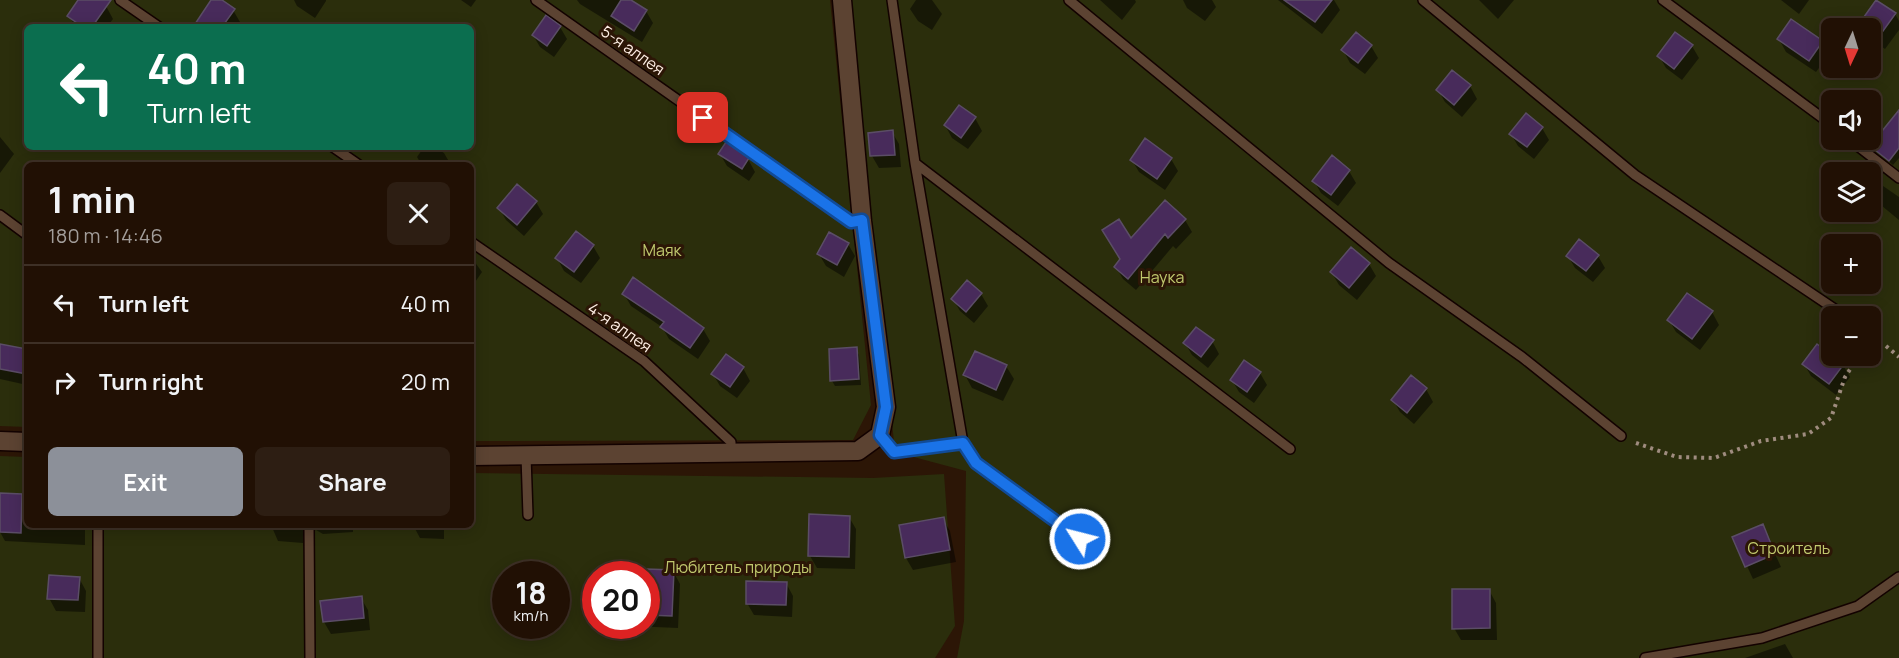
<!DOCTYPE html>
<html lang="en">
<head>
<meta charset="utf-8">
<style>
  body { margin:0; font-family:Manrope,sans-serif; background:#2d1e13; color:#f1f3f6; height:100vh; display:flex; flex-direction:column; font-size:22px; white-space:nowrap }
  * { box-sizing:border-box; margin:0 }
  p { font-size:20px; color:#a29d9a }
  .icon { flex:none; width:33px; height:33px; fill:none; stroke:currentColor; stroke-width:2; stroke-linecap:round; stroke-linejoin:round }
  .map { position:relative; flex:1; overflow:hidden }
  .drawer { position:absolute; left:24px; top:162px; width:450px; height:366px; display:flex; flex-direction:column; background:#211004; border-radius:9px; box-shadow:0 3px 15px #0003,0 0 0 2px #3e3026 }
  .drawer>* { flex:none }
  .top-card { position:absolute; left:24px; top:24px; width:450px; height:126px; border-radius:9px; box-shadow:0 3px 15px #0003,0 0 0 2px #3e3026; background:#0b6e4f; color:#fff; overflow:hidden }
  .needle { width:39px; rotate:184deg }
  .controls { position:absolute; left:1821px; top:18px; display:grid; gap:12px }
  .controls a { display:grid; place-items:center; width:60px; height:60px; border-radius:9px; background:#211004; box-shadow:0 3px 15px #0003,0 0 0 2px #3e3026; font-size:30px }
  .speed { position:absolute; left:492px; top:561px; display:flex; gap:12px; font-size:30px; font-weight:700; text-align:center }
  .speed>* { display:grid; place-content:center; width:78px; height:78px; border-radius:50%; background:#211004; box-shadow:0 3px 15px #0003,0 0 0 2px #3e3026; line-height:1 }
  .speed small { font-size:15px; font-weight:400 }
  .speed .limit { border:9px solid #d22; background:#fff; color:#111 }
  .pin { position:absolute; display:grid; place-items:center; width:51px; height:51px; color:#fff; margin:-26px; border-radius:12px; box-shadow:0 3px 9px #0006 }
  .me { position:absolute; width:66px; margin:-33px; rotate:306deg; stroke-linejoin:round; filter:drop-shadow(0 0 4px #0008) }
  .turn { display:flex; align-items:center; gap:21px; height:126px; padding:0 24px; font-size:27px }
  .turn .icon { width:78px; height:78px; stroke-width:2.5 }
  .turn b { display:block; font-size:42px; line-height:51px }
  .round { display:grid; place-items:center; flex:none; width:63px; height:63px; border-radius:9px; background:#2d1e13 }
  .headline { display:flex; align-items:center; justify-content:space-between; height:102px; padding:0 24px }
  h1 { font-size:36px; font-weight:700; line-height:45px }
  .action { display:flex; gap:12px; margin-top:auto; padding:12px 24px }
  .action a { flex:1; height:69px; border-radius:9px; background:#8c9099; color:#fff; font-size:24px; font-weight:700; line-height:69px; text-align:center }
  .action a+a { background:#2d1e13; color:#f1f3f6 }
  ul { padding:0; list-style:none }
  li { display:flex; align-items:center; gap:18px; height:78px; padding:0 24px; border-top:2px solid #3e3026 }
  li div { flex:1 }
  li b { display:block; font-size:22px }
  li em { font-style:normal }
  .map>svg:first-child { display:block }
  .green { fill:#2b2e0c; fill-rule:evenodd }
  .shadow { fill:#0007 }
  .building { fill:#482b5b; stroke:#5b4d66; stroke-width:1.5 }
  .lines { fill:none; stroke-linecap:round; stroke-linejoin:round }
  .lane-casing { stroke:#130200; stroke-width:12 }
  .street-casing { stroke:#130200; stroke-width:21 }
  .path { stroke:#9f8c7f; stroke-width:4; stroke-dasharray:3 4.5; stroke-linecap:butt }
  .lane { stroke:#5c4332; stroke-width:9 }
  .street { stroke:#5c4332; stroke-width:18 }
  .route-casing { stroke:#114b97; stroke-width:15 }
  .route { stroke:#1a73e8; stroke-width:10 }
  .labels { text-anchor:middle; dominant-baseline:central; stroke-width:6; stroke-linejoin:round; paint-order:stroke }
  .street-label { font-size:16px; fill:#feeee4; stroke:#2c1606 }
  .park-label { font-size:16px; fill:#c0c96e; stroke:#2c1606 }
</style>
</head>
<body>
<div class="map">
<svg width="1899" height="658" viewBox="0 0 1899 658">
  <rect width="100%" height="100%" fill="#2c1606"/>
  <!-- green -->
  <path class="green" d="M0 0H830L871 405 853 440 471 441V165H27V427L0 426ZM27 27H471V147H27Z
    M850 0H1899V658H957L964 621 966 471 895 452ZM1832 28H1870V68H1832ZM1832 100H1870V140H1832ZM1832 172H1870V212H1832ZM1832 244H1870V284H1832ZM1832 316H1870V356H1832Z
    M0 456 27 457V525H471V473L873 478 944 474 955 626 935 658H0ZM506 574H556V626H506ZM596 574H646V626H596Z"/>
  <!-- shadow -->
  <path class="shadow" d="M80 0H97L106 6 113 19 107 27H76L69 16Z
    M213 0H219L233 10 240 22 237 27H202Z
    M294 0H326V1L315 18 297 6Z
    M461 0H476L471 7Z
    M577 0H628L646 11 653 23 642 42 580 4Z
    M916 0H932L942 14 932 30 918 21 910 9Z
    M1100 0H1135L1136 2 1122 20Z
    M1183 0H1212L1216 7 1205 21 1187 8Z
    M1278 0H1334L1340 10 1322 34Z
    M1479 0H1514L1498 19Z
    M1781 0H1809L1799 14Z
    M1895 14 1899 21V30L1885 49 1870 38V28H1863L1861 24Z
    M560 27 567 39 554 57 540 47 533 35Z
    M1779 39 1822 42 1829 54 1816 72 1786 52Z
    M1371 46 1378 58 1365 74 1350 63 1343 50Z
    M1692 46 1699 58 1682 80 1666 68 1659 56Z
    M1453 72 1470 86 1477 99 1462 117 1445 102 1438 90Z
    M975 118 982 131 968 149 952 138 945 125Z
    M1542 128 1549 140 1534 159 1518 146 1511 134Z
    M892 132 899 144 901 167 879 168 872 156 870 134Z
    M1899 133V158L1893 165 1872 146Z
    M0 137 14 154 0 173Z
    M424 147H435L444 153 451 165H422L417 157Z
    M720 154 748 159 755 172 749 181 727 166Z
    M1171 159 1178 171 1165 190 1139 172 1132 160Z
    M1349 171 1356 183 1338 206 1321 193 1314 181Z
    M1870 177 1899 197V220L1870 196Z
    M536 202 543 214 524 236 506 220 499 208Z
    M1185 220 1192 232 1176 249 1173 246 1136 290 1123 279 1116 267 1131 240Z
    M848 244 855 256 844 277 826 266 819 254Z
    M593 246 600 258 581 283 564 271 557 258Z
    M1568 256H1598L1605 268 1593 282 1575 268Z
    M471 257 482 272 471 288Z
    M1369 264 1376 276 1357 300 1339 285 1332 273Z
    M967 283 981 294 988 306 974 323 960 311 953 299Z
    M624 294 703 329 710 341 698 359 669 339 662 327 631 306Z
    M1712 312 1719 325 1700 350 1676 332 1669 320Z
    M1212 341 1219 354 1208 368 1192 355 1185 343Z
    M0 346 27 351V385L0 379Z
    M856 349 859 355 861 385 835 386 832 381Z
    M1804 364 1843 365 1850 377 1836 395 1811 376Z
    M1006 366 1014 379 1003 401 972 388 965 375Z
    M743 368 750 381 737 398 720 386 713 374Z
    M1260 373 1267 385 1254 403 1239 392 1232 380Z
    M1412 377 1426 389 1433 402 1414 424 1400 412 1393 400Z
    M0 494 27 495V525H85V545L5 541 0 532Z
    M849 517 856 529 855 569 817 568 810 556Z
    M943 519 950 531 956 562 913 570 906 558 901 526Z
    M271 525H353V532L323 534 316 530 303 536V543L278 541Z
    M413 525H444V539L420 538Z
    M1762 526 1781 567 1753 579 1734 538Z
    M626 569 673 571 680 584 678 628 631 626H646V574H626Z
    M79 578 86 591 85 612 56 611 49 598Z
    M786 583 793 596 792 617 754 615 747 603Z
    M1489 590 1496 603 1497 640H1461L1454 628Z
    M361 598 368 610 370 630 331 634 324 622Z
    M1785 644 1793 658H1745Z"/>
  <!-- building -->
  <path class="building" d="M78 0H111L92 27H83L67 16Z
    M211 0H222L235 9 222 27H193Z
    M621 0H631L647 10 634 31 611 16Z
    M1284 0H1332L1315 22Z
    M1876 0 1896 13 1878 38 1870 32V28L1859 24Z
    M546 15 561 26 547 46 532 35Z
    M1791 19 1823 41 1809 61 1777 39Z
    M1356 32 1372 45 1358 63 1341 50Z
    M1675 32 1693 45 1674 69 1657 56Z
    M1452 70 1471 85 1454 105 1436 90Z
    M959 105 976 117 961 138 944 125Z
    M1899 110V148L1889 161 1870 146Z
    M1526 113 1543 127 1527 147 1509 134Z
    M893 130 895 155 870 156 868 133Z
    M1145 138 1172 158 1157 179 1130 160Z
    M726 142 749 158 742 169 718 154Z
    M1332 155 1350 170 1331 195 1312 181Z
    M517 184 537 201 517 225 497 208Z
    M1165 200 1186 219 1168 238 1165 234 1128 279 1114 267 1120 259 1102 230 1119 219 1131 238Z
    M576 231 594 245 574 272 555 258Z
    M829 232 849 243 837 265 817 254Z
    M1579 239 1599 255 1586 271 1566 256Z
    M1351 247 1370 263 1349 288 1330 272Z
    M633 277 704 328 690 348 660 327 664 322 622 294Z
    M967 280 982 293 966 312 951 299Z
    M1687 293 1713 311 1692 339 1667 320Z
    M1196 327 1214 340 1201 357 1183 343Z
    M0 344 27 349V374L0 369Z
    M1817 344 1844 364 1829 384 1802 364Z
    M857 347 859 379 830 381 829 349Z
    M975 351 1007 365 996 390 963 375Z
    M726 354 744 367 730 387 711 374Z
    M1244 360 1261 372 1247 392 1230 380Z
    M1411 375 1427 388 1407 413 1391 400Z
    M0 493 22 494 21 533 0 532Z
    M809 514 850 516 849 557 808 556Z
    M944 517 950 550 905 558 899 525Z
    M1763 524 1775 554 1745 567 1732 537Z
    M646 569 674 570 672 616 646 615Z
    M49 575 80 577 78 600 47 599Z
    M746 581 787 582 786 605 746 604Z
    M1452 589H1490V628L1452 629Z
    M362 596 364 618 323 622 320 601Z"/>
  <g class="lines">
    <defs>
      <path id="lane" d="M120 0 159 27
        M536 0 851 222 862 221
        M892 0 915 163 963 443 976 463 1080 539
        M1069 0 1389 263 1522 357 1621 436
        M1423 0 1635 175 1845 316
        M1663 0 1832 125
        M1850 140 1899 178
        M333 147 359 165
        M915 163 1290 449
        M0 215 27 235
        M471 242 644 361 731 442V454
        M1870 334 1873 336
        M880 435 895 452 963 443
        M526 456 528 515
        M309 525 310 658
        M98 658V525
        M1645 658 1762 638 1858 606 1899 577"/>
      <path id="street" d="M0 441 27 442
        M471 456 858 451 880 435 886 407 862 221 842 0"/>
    </defs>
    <!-- lane casing -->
    <use href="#lane" class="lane-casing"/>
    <!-- street casing -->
    <use href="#street" class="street-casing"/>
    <!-- path -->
    <path class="path" d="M1886 346 1899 357
      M1636 443 1677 457 1714 458 1761 441 1808 434 1831 418 1845 377 1859 356"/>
    <!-- lane -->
    <use href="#lane" class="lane"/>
    <!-- street -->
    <use href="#street" class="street"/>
  </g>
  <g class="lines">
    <defs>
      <path id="route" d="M703 118 851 222 862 220 886 407 880 435 894 452 963 443 976 463 1080 539"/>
    </defs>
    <!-- route casing -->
    <use href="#route" class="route-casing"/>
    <!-- route -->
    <use href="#route" class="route"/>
  </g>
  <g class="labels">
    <!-- street labels -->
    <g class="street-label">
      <text transform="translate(633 50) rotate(35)">5-я аллея</text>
      <text transform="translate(620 327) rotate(35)">4-я аллея</text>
    </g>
    <!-- park labels -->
    <g class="park-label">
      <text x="662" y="250">Маяк</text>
      <text x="1162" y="277">Наука</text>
      <text x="1789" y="548">Строитель</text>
      <text x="738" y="567">Любитель природы</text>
    </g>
  </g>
</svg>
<div class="controls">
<a><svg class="needle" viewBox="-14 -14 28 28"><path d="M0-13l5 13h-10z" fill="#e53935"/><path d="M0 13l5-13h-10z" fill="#a29d9a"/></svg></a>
<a><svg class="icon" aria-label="sound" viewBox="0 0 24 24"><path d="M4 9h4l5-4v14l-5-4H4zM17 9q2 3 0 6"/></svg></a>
<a><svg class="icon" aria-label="layers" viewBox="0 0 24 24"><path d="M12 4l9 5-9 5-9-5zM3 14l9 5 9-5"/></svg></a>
<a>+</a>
<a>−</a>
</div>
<div class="speed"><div>18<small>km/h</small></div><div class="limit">20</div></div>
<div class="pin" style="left:703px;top:118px;background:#d93025"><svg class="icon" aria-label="arrive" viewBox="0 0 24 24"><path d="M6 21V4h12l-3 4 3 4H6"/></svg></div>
<svg class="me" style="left:1080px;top:539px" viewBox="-20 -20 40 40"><circle r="17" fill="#1a73e8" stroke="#fff" stroke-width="3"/><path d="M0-11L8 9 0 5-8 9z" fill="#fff"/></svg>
<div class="top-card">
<div class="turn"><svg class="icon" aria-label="left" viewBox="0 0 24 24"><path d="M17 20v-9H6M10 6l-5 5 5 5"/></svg><div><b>40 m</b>Turn left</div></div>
</div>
<section class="drawer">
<div class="headline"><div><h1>1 min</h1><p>180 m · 14:46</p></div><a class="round"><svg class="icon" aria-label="close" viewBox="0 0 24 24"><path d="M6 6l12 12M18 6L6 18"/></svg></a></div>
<ul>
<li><svg class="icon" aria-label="left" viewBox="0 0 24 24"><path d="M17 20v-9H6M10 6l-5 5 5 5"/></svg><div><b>Turn left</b></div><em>40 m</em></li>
<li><svg class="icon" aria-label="right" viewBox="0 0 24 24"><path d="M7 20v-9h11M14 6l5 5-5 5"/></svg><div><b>Turn right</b></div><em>20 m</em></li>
</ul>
<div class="action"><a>Exit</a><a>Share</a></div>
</section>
</div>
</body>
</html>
